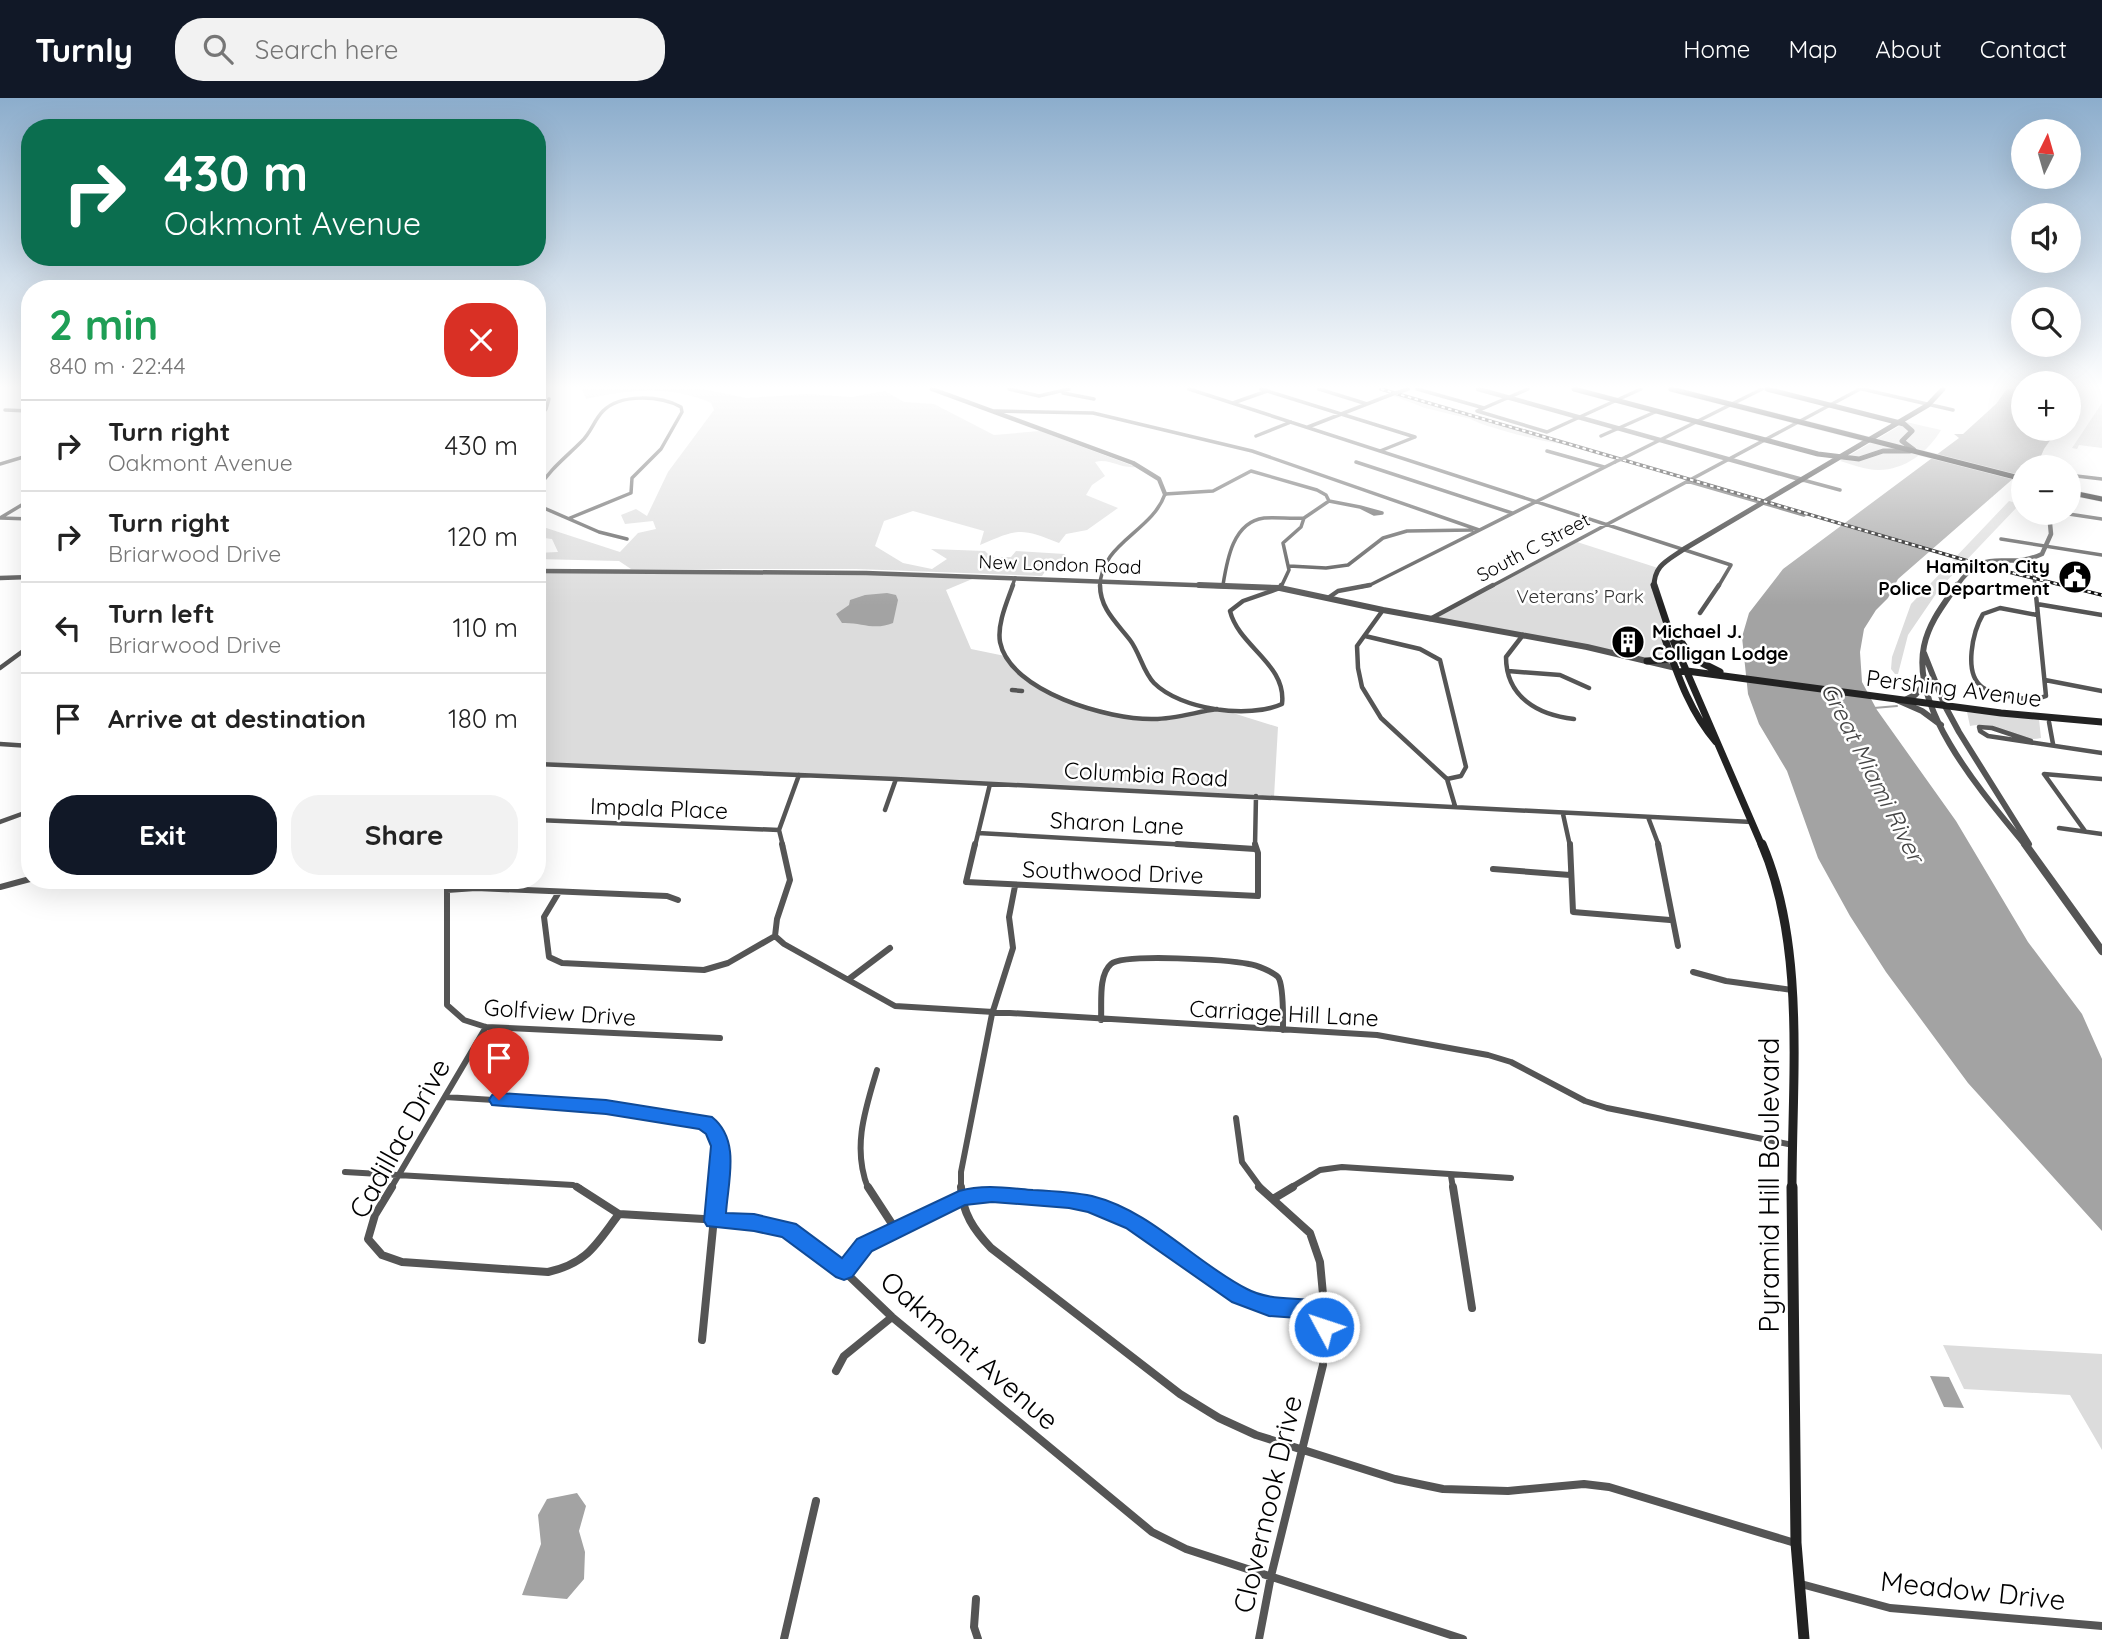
<!DOCTYPE html>
<html lang="en">
<head>
<meta charset="utf-8">
<style>
  body { margin:0; font-family:Quicksand,sans-serif; background:#f2f2f2; color:#222; height:100vh; display:flex; flex-direction:column; font-size:26px; white-space:nowrap }
  * { box-sizing:border-box; margin:0 }
  p { font-size:23px; color:#767676 }
  .icon { flex:none; width:38px; height:38px; fill:none; stroke:currentColor; stroke-width:2; stroke-linecap:round; stroke-linejoin:round }
  .map { position:relative; flex:1; overflow:hidden }
  .sheet { position:absolute; left:21px; top:182px; width:525px; height:609px; display:flex; flex-direction:column; background:#fff; border-radius:28px; box-shadow:0 7px 28px #0002 }
  .sheet>* { flex:none }
  .guide { position:absolute; left:21px; top:21px; width:525px; height:147px; border-radius:28px; box-shadow:0 7px 28px #0002; background:#0b6e4f; color:#fff; overflow:hidden }
  .needle { width:46px; rotate:5deg }
  .buttons { position:absolute; left:2011px; top:21px; display:grid; gap:14px }
  .buttons a { display:grid; place-items:center; width:70px; height:70px; border-radius:50%; background:#fff; box-shadow:0 7px 28px #0002; font-size:35px }
  .pin { position:absolute; display:grid; place-items:center; width:60px; height:60px; color:#fff; margin:-72px -30px; border-radius:50% 50% 50% 0; rotate:-45deg; box-shadow:0 0 7px #0007 }
  .pin .icon { rotate:45deg }
  .me { position:absolute; width:77px; margin:-38px; rotate:310deg; stroke-linejoin:round; filter:drop-shadow(0 0 5px #0008) }
  .turn { display:flex; align-items:center; gap:24px; height:147px; padding:0 28px; font-size:32px }
  .turn .icon { width:91px; height:91px; stroke-width:2.5 }
  .turn b { display:block; font-size:49px; line-height:60px }
  .round { display:grid; place-items:center; flex:none; width:74px; height:74px; border-radius:28px; background:#f2f2f2 }
  .headline { display:flex; align-items:center; justify-content:space-between; height:119px; padding:0 28px }
  h1 { font-size:42px; font-weight:700; line-height:52px; color:#1e9e55 }
  .cta { display:flex; gap:14px; margin-top:auto; padding:14px 28px }
  .cta a { flex:1; height:80px; border-radius:28px; background:#111827; color:#fff; font-size:28px; font-weight:700; line-height:80px; text-align:center }
  .cta a+a { background:#f2f2f2; color:#222 }
  ul { padding:0; list-style:none }
  li { display:flex; align-items:center; gap:21px; height:91px; padding:0 28px; border-top:2px solid #e0e0e0 }
  li div { flex:1 }
  li b { display:block; font-size:26px }
  li em { font-style:normal }
  header { display:flex; align-items:center; gap:42px; box-sizing:border-box; height:98px; padding:0 35px; background:#111827; color:#fff }
  header strong { font-size:33px }
  nav { display:flex; gap:38px; margin-inline-start:auto; font-size:24px }
  .search { width:490px; height:63px; background:#f2f2f2; display:flex; align-items:center; gap:18px; box-sizing:border-box; padding:0 24px; border-radius:28px; color:#767676; font-size:26px }
  .map>svg:first-child { display:block }
  .green { fill:#dcdcdc }
  .water { fill:#a3a3a3 }
  .lines { fill:none; stroke-linecap:round; stroke-linejoin:round }
  .stream { stroke:#a3a3a3; stroke-width:2 }
  .primary-casing { stroke:#dbdbdb; stroke-width:6 }
  .minor-far3 { stroke:#555; stroke-width:3.5 }
  .minor-far2 { stroke:#555; stroke-width:4.5 }
  .minor-far1 { stroke:#555; stroke-width:6 }
  .minor { stroke:#555; stroke-width:8 }
  .tertiary-far2 { stroke:#555; stroke-width:4.5 }
  .tertiary-far1 { stroke:#555; stroke-width:6 }
  .tertiary { stroke:#555; stroke-width:8 }
  .secondary-far3 { stroke:#222; stroke-width:5 }
  .secondary-far2 { stroke:#222; stroke-width:7 }
  .secondary-far1 { stroke:#222; stroke-width:9 }
  .secondary { stroke:#222; stroke-width:11 }
  .primary { stroke:#000; stroke-width:5 }
  .rail-casing { stroke:#000; stroke-width:3.5 }
  .rail { stroke:#fff; stroke-width:2; stroke-dasharray:3.5; stroke-linecap:butt }
  .minor-bridge { stroke:#555; stroke-width:3.5 }
  .route { fill:#1a73e8; stroke:#114b97; stroke-width:2 }
  .labels { text-anchor:middle; dominant-baseline:central; stroke-width:5; stroke-linejoin:round; paint-order:stroke }
  .far-street-label { font-size:19px; fill:#000; stroke:#fff }
  .far-poi-label { font-size:19px; font-weight:bold; fill:#000; stroke:#fff; text-anchor:end }
  .far-park-label { font-size:19px; fill:#333; stroke:#fff }
  .street-label { font-size:23px; fill:#000; stroke:#fff }
  .water-label { font-size:24px; font-style:italic; fill:#444; stroke:#fff }
  .near-street-label { font-size:28px; fill:#000; stroke:#fff }
</style>
</head>
<body>
<header>
<strong>Turnly</strong>
<div class="search"><svg class="icon" aria-label="search" viewBox="0 0 24 24"><circle cx="10" cy="10" r="6"/><path d="M15 15l6 6"/></svg>Search here</div>
<nav><a>Home</a><a>Map</a><a>About</a><a>Contact</a></nav>
</header>
<div class="map">
<svg width="2102" height="1541" viewBox="0 0 2102 1541">
  <rect width="100%" height="100%" fill="#fff"/>
  <!-- green -->
  <path class="green" d="M582 291H703L746 300 808 296 852 299 885 293 904 304 934 306 994 337 1040 333 1136 369C1120 371 1110 360 1095 364L1105 378 1092 387 1086 397 1118 410 1087 432 1066 436 1059 445C1020 429 1018 431 980 447L984 433 913 413 884 423 875 448 903 465 932 471 947 461 931 451 985 453 991 459H1011L1016 453 1065 456 1064 468 1048 469 1042 478 856 471H631L619 463 537 461V455L558 454 552 441 537 439V427L620 454 638 435 656 431 653 423 625 426 621 417 636 411 647 418 668 374 714 312 711 305C672 287 627 292 586 301Z
    M1397 297 1567 346C1557 348 1480 328 1471 321L1425 310 1394 298Z
    M2102 305V350L2079 347 2077 351 2072 350Z
    M1906 324 1941 332C1928 354 1905 372 1878 372 1866 372 1851 366 1840 363Z
    M2009 403 2023 407 2018 408 1940 490 1908 537 1898 576H1895L1891 571 1892 559 1911 506Z
    M1574 443 1658 470 1654 476 1668 529 1666 538 1672 561 1660 564 1433 519Z
    M537 473 818 474 977 479 946 492 971 551 1005 558 1025 582 1074 604 1110 614 1140 621H1166L1220 611 1278 629 1274 699 537 666Z
    M1967 614 2039 621 2041 640C2016 646 1995 622 1970 628Z
    M1943 1247 2102 1256V1352L2070 1297 1964 1291Z"/>
  <!-- water -->
  <path class="water" d="M2007 291H2023V331H2058L2044 351 2038 365 2023 369V372L1898 481 1888 500 1876 512 1864 531 1860 554 1862 584 1877 612 1956 723 2028 844 2082 916 2102 961V1133L1968 985 1886 874 1850 818 1818 760 1787 673 1759 626 1748 596 1742 539 1749 515 1783 471 1959 340 1954 336H1963L1996 306Z
    M887 495 896 497 898 502 893 525C874 533 861 524 842 525L836 516 849 507 850 502 865 497Z
    M1930 1278 1949 1279 1964 1310 1944 1309Z
    M577 1395 586 1408 579 1433 585 1454 584 1481 567 1501 522 1497 541 1446 538 1417 547 1401Z"/>
  <g class="lines">
    <!-- stream -->
    <path class="stream" d="M1874 610 1897 608"/>
    <defs>
      <path id="primary" d="M1671 291 2023 381
        M2068 394 2102 401"/>
    </defs>
    <!-- primary casing -->
    <use href="#primary" class="primary-casing"/>
    <!-- minor-far3 -->
    <path class="minor-far3" d="M1009 291 1039 298 1069 291
      M1189 291 1731 467 1718 489
      M1261 291 1415 339
      M1319 291 1367 306
      M1417 291 1484 310
      M1528 291 1477 313 1547 334 1641 291
      M1862 291 1953 312
      M1063 295 1094 301
      M1233 305 1267 293
      M5 312 30 313
      M995 313 1093 315 1252 353 1479 432
      M537 321 546 311 549 301
      M1308 329 1390 297
      M1256 338 1291 324
      M1601 338 1655 314
      M1380 353 1415 339
      M1547 353 1604 369
      M1626 359 1762 291
      M1356 364 1512 415
      M0 366 30 357
      M2068 377 2102 381
      M1803 382 1840 392
      M1687 383 1804 417
      M537 392C549 372 565 360 581 344 591 335 594 322 603 313 621 295 661 298 681 309L682 314 661 351 632 380 631 395 570 420
      M1329 403 1360 409
      M537 407 599 434 627 441
      M1360 409 1382 415 1374 416Z
      M2062 415 2102 421
      M0 420 30 402
      M1 420 30 421
      M2001 441 2102 457
      M2024 462 2034 476 2035 489
      M1289 468 1326 470 1348 467 1383 440 1407 433 1472 432
      M1223 487C1227 462 1233 424 1264 420 1277 419 1291 421 1304 420
      M1012 489 1015 480
      M1100 489C1100 445 1152 434 1165 396L1213 393 1251 373 1317 392 1326 397 1329 403 1304 420 1301 429 1283 445 1289 472 1281 489
      M1360 489 1370 487 1615 364
      M1490 489 1860 291"/>
    <!-- minor-far2 -->
    <path class="minor-far2" d="M1013 487C1007 504 997 526 1000 544 1010 594 1109 622 1154 621 1175 621 1196 614 1217 611
      M1100 487C1100 511 1117 525 1130 542 1140 555 1143 574 1154 585 1181 612 1249 621 1282 606 1287 566 1239 549 1230 513L1243 503 1280 490 1281 487
      M2035 487 2046 598C2035 603 2025 601 2013 599 2003 597 1991 596 1982 589 1963 575 1973 533 1983 516L2000 510 2037 517
      M1328 500 1338 493 1370 487
      M2037 506 2102 517
      M1383 512 1357 548 1358 570 1362 589 1381 620 1447 681 1455 708
      M1700 515 1719 487
      M1430 521 1493 487
      M1523 537 1506 559C1506 599 1538 617 1574 621
      M1365 538 1420 551 1440 562 1466 669 1461 678 1447 681
      M0 570 30 548
      M1508 573 1560 577 1589 590
      M2045 582 2102 593
      M1012 592 1022 593
      M2049 624 2053 646
      M2031 643 1992 630 1979 629 1980 633 1988 638 2102 655
      M0 646 30 648
      M537 666 896 681 1752 724
      M885 712 896 681
      M1563 716 1570 748
      M1648 719 1659 748
      M537 722 779 732
      M0 724 30 713
      M2059 730 2102 736
      M2085 733 2044 676 2102 681
      M978 735 1207 748
      M783 748 779 732 799 677
      M975 748 990 686
      M1255 748 1256 698"/>
    <!-- minor-far1 -->
    <path class="minor-far1" d="M975 746 966 784 1258 798V755L1255 746
      M1177 746 1255 751
      M1570 746 1573 814 1670 822
      M1658 746 1678 848
      M1493 771 1570 777
      M450 782 447 792V907L464 922 486 929 720 940
      M0 789 30 781
      M447 792 476 790 667 798 678 802
      M559 794 544 819 549 859 562 865 704 872 728 865 775 838
      M775 838 784 846 895 908 1377 937 1488 957 1511 964 1585 1003 1607 1010 1793 1047
      M775 838 777 821 790 782 782 746
      M1693 874 1726 883 1792 892
      M849 881 890 850
      M1101 922C1102 906 1098 877 1111 866 1124 855 1229 862 1249 866 1257 867 1273 874 1278 879 1284 887 1283 921 1283 932
      M445 999 606 1009 656 1019 694 1021 714 1032 721 1048 717 1090
      M1236 1020 1242 1064 1261 1090
      M345 1074 573 1087 580 1090
      M1451 1078 1453 1090
      M391 1090 486 929
      M868 1090C852 1050 865 1012 877 972
      M961 1090V1074L992 916 1013 850 1009 819 1015 788
      M1290 1090 1320 1072 1342 1069 1511 1080"/>
    <!-- minor -->
    <path class="minor" d="M392 1089 375 1117 368 1141 382 1157 402 1164 548 1174C588 1165 596 1146 619 1116
      M577 1089 619 1116 754 1124 788 1132 802 1139 844 1173 892 1219 1152 1434 1186 1451 1463 1541
      M868 1089 896 1132
      M961 1089C962 1115 974 1132 991 1150L1180 1296 1219 1320 1256 1337 1395 1381 1443 1391 1508 1393 1584 1386 1609 1389 1795 1445
      M1453 1089 1472 1210
      M1273 1101 1293 1089
      M844 1173 864 1147 959 1101 992 1096 1092 1106 1133 1124 1239 1198 1269 1208 1323 1213
      M702 1242 717 1089
      M836 1273 844 1258 892 1219
      M1801 1486 1890 1510 2102 1528
      M976 1501 974 1529 978 1541
      M784 1541 816 1403
      M1259 1541 1271 1478 1323 1267 1325 1218 1320 1164 1310 1135 1259 1089"/>
    <!-- tertiary-far2 -->
    <path class="tertiary-far2" d="M932 291 1133 365 1159 381 1165 396
      M1478 291 1803 382
      M537 473 866 475 1247 489
      M0 480 30 479
      M1956 489C1987 444 2004 474 2042 456L2051 436 2049 415"/>
    <!-- tertiary-far1 -->
    <path class="tertiary-far1" d="M1199 487 1280 490 1383 512 1587 549 1676 570
      M1957 487C1944 506 1929 524 1924 548 1910 614 1987 700 2026 748
      M1924 555 1945 608 1959 634 2029 746
      M1897 602 1922 613 1941 627
      M1905 602 1915 597 1925 586"/>
    <!-- tertiary -->
    <path class="tertiary" d="M2025 746 2102 853"/>
    <!-- secondary-far3 -->
    <path class="secondary-far3" d="M1574 291 1818 356 1859 361 1883 353H1910
      M1767 291 1904 326 1912 333 1902 343 1914 352
      M1654 489C1654 467 1667 463 1684 451L1928 307 1943 291"/>
    <!-- secondary-far2 -->
    <path class="secondary-far2" d="M1654 487 1670 535 1762 748
      M1670 535 1665 541C1678 578 1690 614 1716 644
      M1678 539 1692 560 1720 574
      M1647 563 1672 561
      M1678 574 1687 573 2001 615 2102 624"/>
    <!-- secondary-far1 -->
    <path class="secondary-far1" d="M1762 746C1806 848 1792 981 1792 1090"/>
    <!-- secondary -->
    <path class="secondary" d="M1792 1089 1796 1445 1804 1541"/>
    <!-- primary -->
    <use href="#primary" class="primary"/>
    <defs>
      <path id="rail" d="M1381 291 1992 470 2102 497"/>
    </defs>
    <!-- rail casing -->
    <use href="#rail" class="rail-casing"/>
    <!-- rail -->
    <use href="#rail" class="rail"/>
    <!-- minor-bridge -->
    <path class="minor-bridge" d="M1390 297 1408 291
      M1615 364 1626 359"/>
  </g>
  <!-- sky -->
  <linearGradient id="sky" x2="0" y2="1"><stop stop-color="#8cadcc"/><stop offset="0.57" stop-color="#fff"/><stop offset="1" stop-color="#fff" stop-opacity="0"/></linearGradient>
  <rect width="2102" height="507" fill="url(#sky)"/>
  <!-- route -->
  <path class="route" d="M499 995 606 1002 712 1019C741 1042 728 1083 726 1115L754 1116 796 1126 842 1160 857 1141 959 1093C984 1086 1008 1090 1033 1092 1053 1093 1073 1094 1092 1098 1152 1113 1194 1164 1247 1191 1273 1205 1304 1197 1331 1206L1335 1229 1332 1236 1324 1238 1316 1236 1312 1221 1269 1218 1232 1204 1126 1130 1088 1114 1069 1110 992 1104 965 1107 872 1153 852 1179 844 1182 836 1179 782 1139 754 1133 707 1128 704 1123 711 1048 706 1036 699 1031 606 1016 492 1007 489 1002 492 997Z"/>
  <!-- icons -->
  <defs>
    <symbol id="civic-disc" viewBox="-11 -11 22 22"><circle r="9.5" fill="#000" stroke="#fff"/><path d="M-.6-6.5H3V-4.5H.6V-3L4-1V1h2V6H-6V1h2V-1L-.6-3ZM-1.2 2.5V6h2.4V2.5Z" fill="#fff"/></symbol>
    <symbol id="building-disc" viewBox="-11 -11 22 22"><circle r="9.5" fill="#000" stroke="#fff"/><path d="M-4-6H4V6H1V3H-1V6H-4ZM-2.5-4.3h1.7v1.8h-1.7ZM.8-4.3h1.7v1.8H.8ZM-2.5-1h1.7V.8h-1.7ZM.8-1h1.7V.8H.8Z" fill="#fff"/></symbol>
  </defs>
  <g fill-rule="evenodd">
    <use href="#civic-disc" x="2056" y="460" width="38" height="38"/>
    <use href="#building-disc" x="1609" y="525" width="38" height="38"/>
  </g>
  <g class="labels">
    <!-- far-street labels -->
    <g class="far-street-label">
      <text transform="translate(1533 449) rotate(-28)">South C Street</text>
      <text transform="translate(1060 466) rotate(2)">New London Road</text>
    </g>
    <!-- far-poi labels -->
    <g class="far-poi-label">
      <text x="2050" y="468">Hamilton City<tspan x="2050" dy="22">Police Department</tspan></text>
      <text x="1652" y="533" text-anchor="start">Michael J.<tspan x="1652" dy="22">Colligan Lodge</tspan></text>
    </g>
    <!-- far-park labels -->
    <g class="far-park-label">
      <text x="1580" y="498">Veterans’ Park</text>
    </g>
    <!-- street labels -->
    <g class="street-label">
      <text transform="translate(1954 590) rotate(7)">Pershing Avenue</text>
      <text transform="translate(1146 676) rotate(3)">Columbia Road</text>
      <text transform="translate(659 710) rotate(2)">Impala Place</text>
      <text transform="translate(1117 725) rotate(3)">Sharon Lane</text>
      <text transform="translate(1113 774) rotate(2)">Southwood Drive</text>
      <text transform="translate(560 914) rotate(4)">Golfview Drive</text>
      <text transform="translate(1284 915) rotate(3)">Carriage Hill Lane</text>
    </g>
    <!-- water labels -->
    <g class="water-label">
      <text transform="translate(1873 674) rotate(63)">Great Miami River</text>
    </g>
    <!-- near-street labels -->
    <g class="near-street-label">
      <text transform="translate(399 1040) rotate(-61)">Cadillac Drive</text>
      <text transform="translate(1768 1087) rotate(-90)">Pyramid Hill Boulevard</text>
      <text transform="translate(970 1252) rotate(41)">Oakmont Avenue</text>
      <text transform="translate(1267 1406) rotate(-77)">Clovernook Drive</text>
      <text transform="translate(1973 1492) rotate(6)">Meadow Drive</text>
    </g>
  </g>
</svg>
<div class="buttons">
<a><svg class="needle" viewBox="-14 -14 28 28"><path d="M0-13l5 13h-10z" fill="#e53935"/><path d="M0 13l5-13h-10z" fill="#767676"/></svg></a>
<a><svg class="icon" aria-label="sound" viewBox="0 0 24 24"><path d="M4 9h4l5-4v14l-5-4H4zM17 9q2 3 0 6"/></svg></a>
<a><svg class="icon" aria-label="search" viewBox="0 0 24 24"><circle cx="10" cy="10" r="6"/><path d="M15 15l6 6"/></svg></a>
<a>+</a>
<a>−</a>
</div>
<div class="pin" style="left:499px;top:1002px;background:#d93025"><svg class="icon" aria-label="arrive" viewBox="0 0 24 24"><path d="M6 21V4h12l-3 4 3 4H6"/></svg></div>
<svg class="me" style="left:1324px;top:1229px" viewBox="-20 -20 40 40"><circle r="17" fill="#1a73e8" stroke="#fff" stroke-width="3"/><path d="M0-11L8 9 0 5-8 9z" fill="#fff"/></svg>
<div class="guide">
<div class="turn"><svg class="icon" aria-label="right" viewBox="0 0 24 24"><path d="M7 20v-9h11M14 6l5 5-5 5"/></svg><div><b>430 m</b>Oakmont Avenue</div></div>
</div>
<section class="sheet">
<div class="headline"><div><h1>2 min</h1><p>840 m · 22:44</p></div><a class="round" style="background:#d93025;color:#fff"><svg class="icon" aria-label="close" viewBox="0 0 24 24"><path d="M6 6l12 12M18 6L6 18"/></svg></a></div>
<ul>
<li><svg class="icon" aria-label="right" viewBox="0 0 24 24"><path d="M7 20v-9h11M14 6l5 5-5 5"/></svg><div><b>Turn right</b><p>Oakmont Avenue</p></div><em>430 m</em></li>
<li><svg class="icon" aria-label="right" viewBox="0 0 24 24"><path d="M7 20v-9h11M14 6l5 5-5 5"/></svg><div><b>Turn right</b><p>Briarwood Drive</p></div><em>120 m</em></li>
<li><svg class="icon" aria-label="left" viewBox="0 0 24 24"><path d="M17 20v-9H6M10 6l-5 5 5 5"/></svg><div><b>Turn left</b><p>Briarwood Drive</p></div><em>110 m</em></li>
<li><svg class="icon" aria-label="arrive" viewBox="0 0 24 24"><path d="M6 21V4h12l-3 4 3 4H6"/></svg><div><b>Arrive at destination</b></div><em>180 m</em></li>
</ul>
<div class="cta"><a>Exit</a><a>Share</a></div>
</section>
</div>
</body>
</html>
